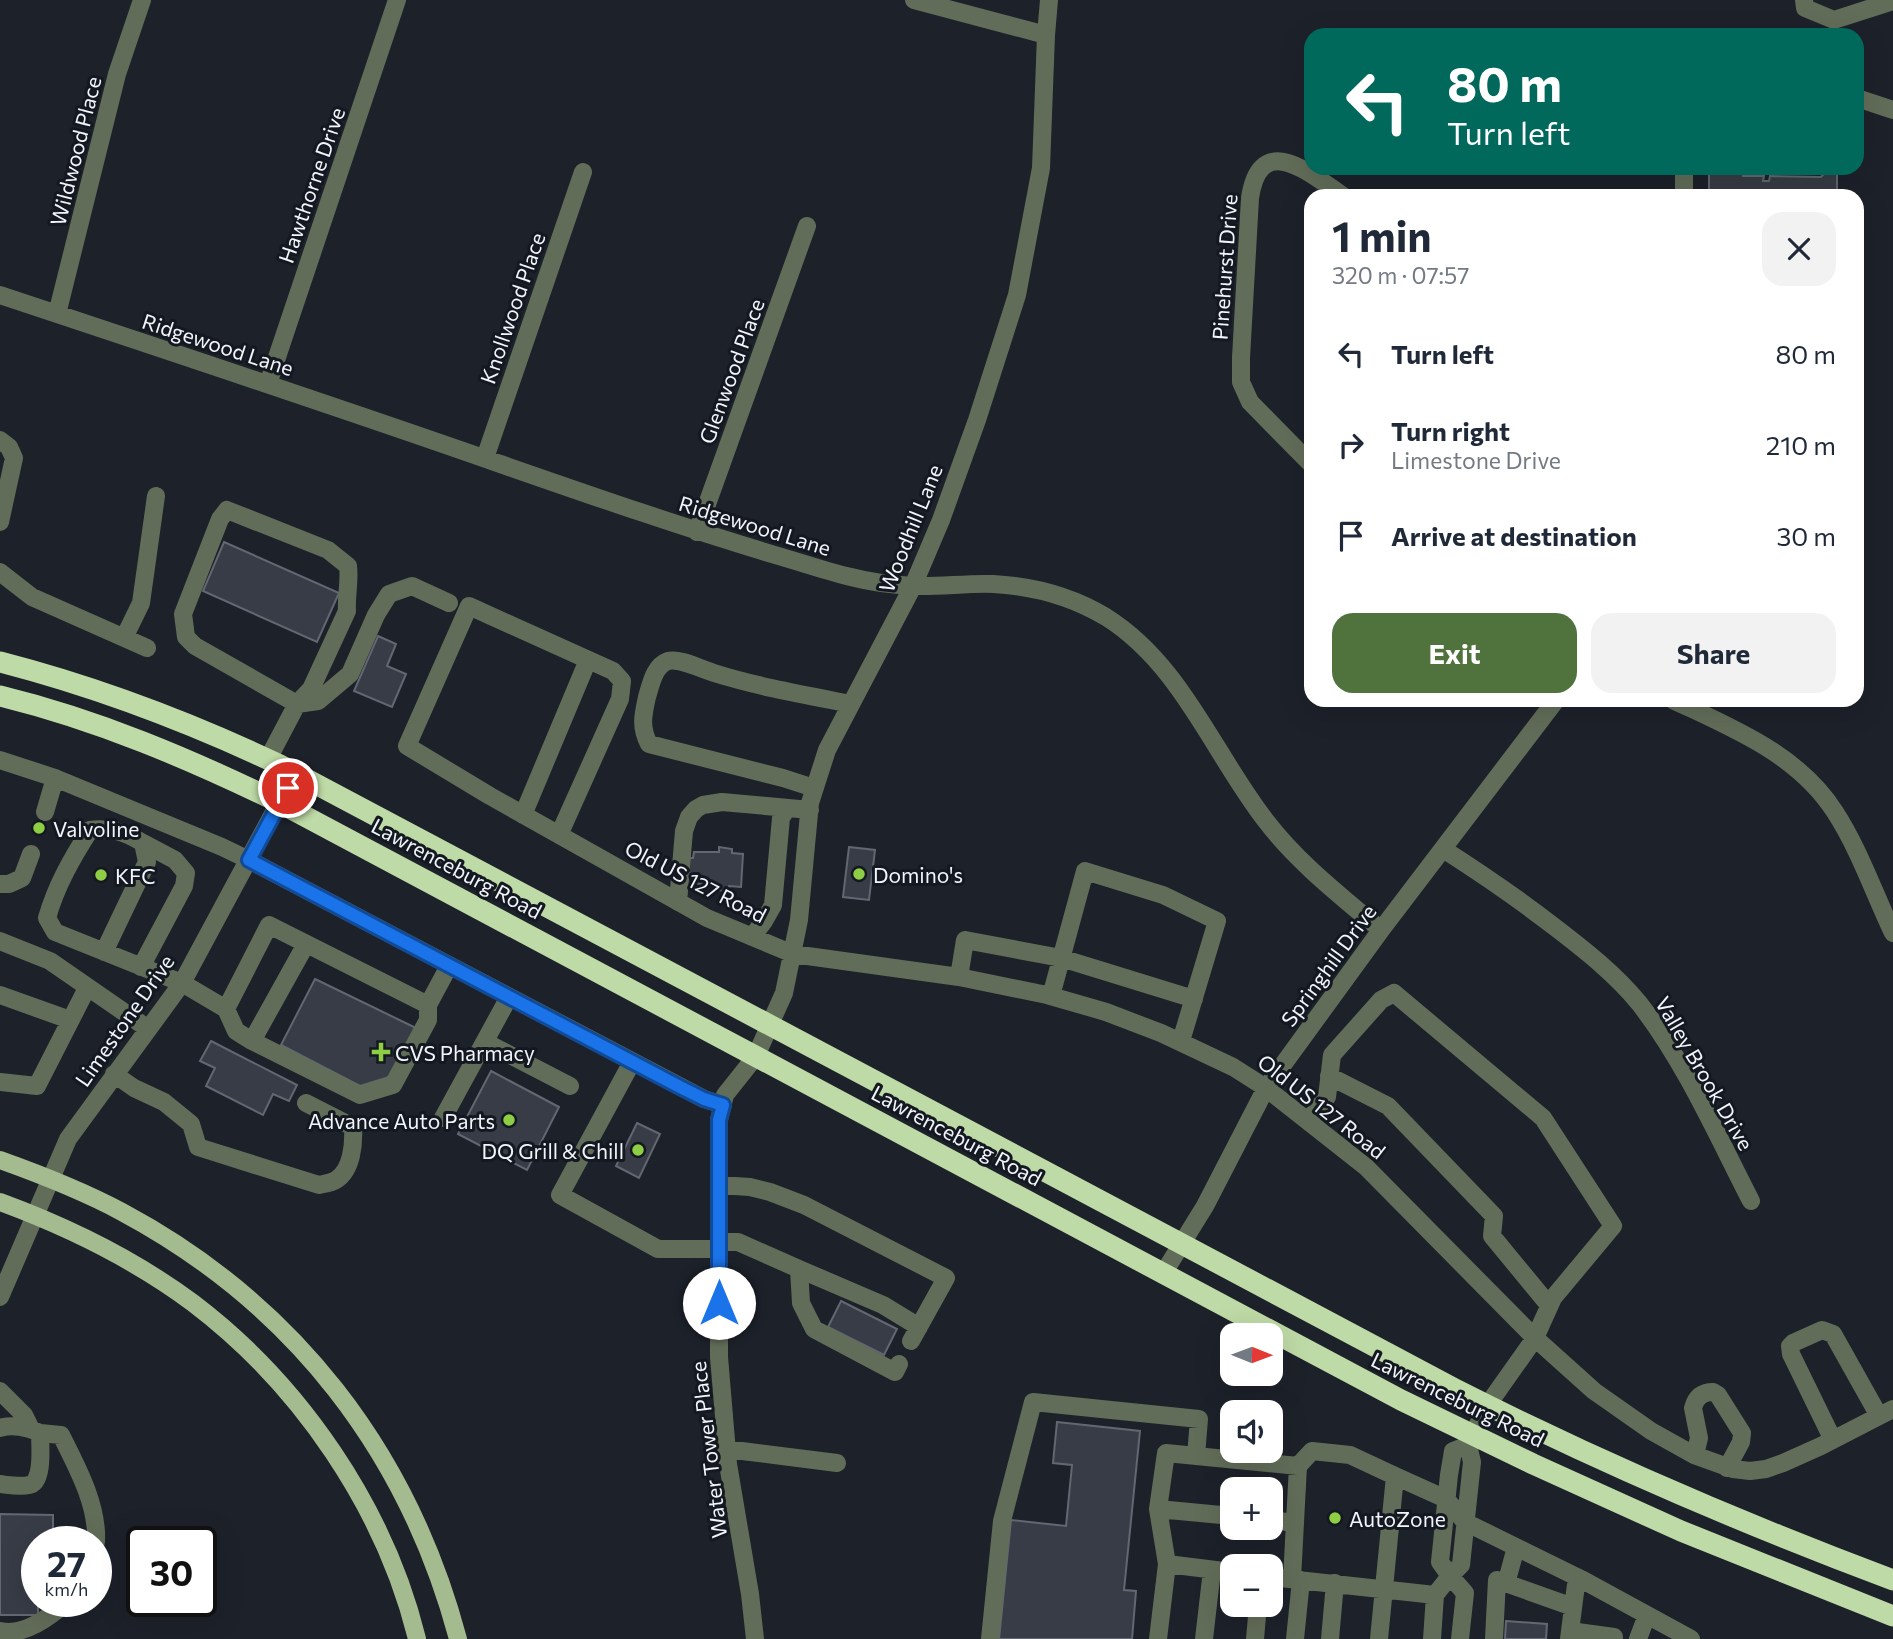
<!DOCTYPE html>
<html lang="en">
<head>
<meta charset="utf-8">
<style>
  body { margin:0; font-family:Commissioner,sans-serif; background:#f2f2f3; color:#1f2937; height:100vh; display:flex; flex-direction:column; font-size:26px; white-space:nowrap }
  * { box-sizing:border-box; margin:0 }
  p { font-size:23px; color:#747a83 }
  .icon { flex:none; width:38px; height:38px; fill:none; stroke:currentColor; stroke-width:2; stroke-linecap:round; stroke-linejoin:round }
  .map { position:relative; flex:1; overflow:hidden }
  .panel { position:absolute; left:1304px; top:189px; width:560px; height:518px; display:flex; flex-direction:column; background:#fff; border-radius:21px; box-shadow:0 7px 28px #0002 }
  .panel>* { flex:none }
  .hud { position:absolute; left:1304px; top:28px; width:560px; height:147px; border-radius:21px; box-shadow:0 7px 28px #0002; background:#00695c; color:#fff; overflow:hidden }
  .needle { width:46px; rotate:91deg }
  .fabs { position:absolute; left:1220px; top:1323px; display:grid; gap:14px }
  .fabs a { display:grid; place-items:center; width:63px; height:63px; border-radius:14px; background:#fff; box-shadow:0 7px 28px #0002; font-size:35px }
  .speed { position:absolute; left:21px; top:1526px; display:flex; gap:14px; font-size:35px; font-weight:700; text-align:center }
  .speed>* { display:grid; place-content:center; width:91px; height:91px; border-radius:50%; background:#fff; box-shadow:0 7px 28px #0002; line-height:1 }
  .speed small { font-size:18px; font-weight:400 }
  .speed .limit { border:4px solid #111; border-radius:10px; background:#fff; color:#111 }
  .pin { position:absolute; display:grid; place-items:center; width:60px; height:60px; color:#fff; margin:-30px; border:4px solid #fff; border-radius:50%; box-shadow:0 2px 7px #0007 }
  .me { position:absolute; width:77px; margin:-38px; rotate:0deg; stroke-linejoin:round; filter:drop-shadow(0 0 5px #0008) }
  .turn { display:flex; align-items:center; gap:24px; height:147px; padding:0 28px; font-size:32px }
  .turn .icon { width:91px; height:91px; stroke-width:2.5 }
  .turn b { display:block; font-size:49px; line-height:60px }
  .round { display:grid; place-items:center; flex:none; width:74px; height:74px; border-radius:21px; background:#f2f2f3 }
  .headline { display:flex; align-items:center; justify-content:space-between; height:119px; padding:0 28px }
  h1 { font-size:42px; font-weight:700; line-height:52px }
  .button { display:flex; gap:14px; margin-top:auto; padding:14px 28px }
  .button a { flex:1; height:80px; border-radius:21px; background:#50733d; color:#fff; font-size:28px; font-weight:700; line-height:80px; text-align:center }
  .button a+a { background:#f2f2f3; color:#1f2937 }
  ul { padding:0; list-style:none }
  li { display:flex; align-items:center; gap:21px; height:91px; padding:0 28px }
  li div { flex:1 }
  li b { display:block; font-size:26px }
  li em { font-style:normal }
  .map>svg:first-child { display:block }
  .building { fill:#383c46; stroke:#626771; stroke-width:2 }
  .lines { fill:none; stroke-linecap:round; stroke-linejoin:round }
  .minor { stroke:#626d59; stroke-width:18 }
  .major { stroke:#a4bb90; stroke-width:18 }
  .highway { stroke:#bedaa6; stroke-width:21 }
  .route-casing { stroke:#114b97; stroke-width:18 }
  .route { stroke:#1a73e8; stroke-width:12 }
  .poi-dot { fill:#8dce44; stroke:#141820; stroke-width:2.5 }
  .labels { text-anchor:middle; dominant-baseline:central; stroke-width:6; stroke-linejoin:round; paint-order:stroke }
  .street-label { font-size:21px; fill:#f2f5fb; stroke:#141820 }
  .poi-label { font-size:21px; fill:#f2f5fb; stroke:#141820; text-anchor:start }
</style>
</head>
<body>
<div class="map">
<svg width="1893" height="1639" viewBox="0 0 1893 1639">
  <rect width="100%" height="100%" fill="#1d212a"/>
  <!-- building -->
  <path class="building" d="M1709 168 1743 169V176H1764L1763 181H1769L1770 176 1821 177 1824 174H1837V196H1709Z
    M224 542 339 593 317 642 203 591Z
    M378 636 396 644 387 666 406 674 392 707 354 691Z
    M719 847 732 849V853L743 854 741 887 729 886V891L716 890V886L692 883 693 874 687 873 688 858H693L694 852H719Z
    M849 847 875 850 869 900 843 897Z
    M315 979 416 1028 389 1077 360 1086 281 1045Z
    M211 1041 297 1085 289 1101 273 1094 263 1115 206 1086 215 1068 200 1061Z
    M491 1071 559 1107 527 1170 458 1134Z
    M637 1123 660 1134 639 1178 616 1166Z
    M841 1301 897 1329 884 1355 828 1327Z
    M1057 1422 1140 1431 1124 1590 1136 1591 1132 1639H999L1011 1520 1066 1526 1072 1465 1053 1463Z
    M0 1514 53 1515V1542H37V1601H46V1604H38V1615H0Z
    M1506 1621 1547 1624 1546 1639H1505Z"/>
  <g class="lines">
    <!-- minor -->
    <path class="minor" d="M914 0 1046 35
      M1804 0 1805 8 1834 20 1893 1
      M1857 98 1893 110
      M1684 196V168
      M0 295C163 349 326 403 489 460 584 493 678 526 775 555 800 562 825 571 851 577 870 582 893 585 914 586 940 587 967 583 993 584 1033 586 1071 596 1106 617 1182 665 1213 753 1266 821 1298 863 1341 896 1381 930
      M57 314 117 74 142 0
      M268 384 397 0
      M0 440 9 447 14 458 0 522
      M485 458 583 172
      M1311 464 1250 402 1241 382V358L1250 198C1260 130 1310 173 1343 196
      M697 532 807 226
      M0 572 32 597 147 648
      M124 638 141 603 156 496
      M1673 700C1732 728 1798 754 1835 812 1859 849 1874 893 1893 933
      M268 759 297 704 311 689 347 611C346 596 350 581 348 566L328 550 227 510 220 519 183 614 186 637 195 646 297 704 318 701 350 674 376 615 389 594 412 586 449 603
      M0 760 55 778 222 847 249 860 704 1099 723 1105
      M814 788 783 778 649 744C640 727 643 715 647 697 651 684 654 666 668 661 680 658 701 669 714 673 759 687 805 695 851 704
      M45 812 55 778
      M523 815 588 660
      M559 835 620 699 622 681 613 671 469 606 407 746 490 796 707 918 793 954 959 977 1047 995 1106 1012 1161 1033 1233 1067 1266 1088 1366 1167 1535 1338 1594 1391 1651 1431 1694 1455 1733 1469 1750 1471 1766 1469 1783 1463 1821 1446 1893 1409
      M1443 849C1482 874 1520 900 1556 928 1586 951 1615 974 1639 1003 1685 1062 1717 1135 1751 1201
      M0 884H9L22 878 31 854
      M678 902 684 831 689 817 696 809 703 805 722 802 810 810
      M752 937 764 921 773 905 781 818 787 808
      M0 941 50 961 147 1028
      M104 952 147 862 143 843C126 832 110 827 90 830 72 858 56 886 47 918L55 932 182 983 226 1009 269 925 428 1005 449 966
      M141 967 184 886 186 873 175 860 143 843
      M959 977 965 940 1061 958 1194 999
      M0 995 70 1020
      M1051 996 1085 871 1163 895 1217 921 1181 1041
      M226 1009 236 1031 252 1041 306 944
      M252 1041 360 1095 393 1085 428 1020V1005
      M485 1042 570 1086
      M632 1062 560 1195 658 1249H719
      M114 1074 134 1088 164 1102 191 1124 198 1147 319 1185C323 1184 331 1183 336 1180 352 1170 354 1144 353 1127L306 1103
      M1329 1076 1388 1106 1494 1216 1492 1236 1548 1304
      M0 1082 37 1086 87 988
      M443 1118 509 997
      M1308 1121 1327 1097 1332 1055 1381 1000 1394 993 1543 1118 1613 1226 1553 1298 1535 1338 1487 1406 1468 1445 1453 1451 1449 1475 1440 1562 1450 1576 1461 1565 1472 1462 1468 1445
      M719 1185 750 1187 770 1192 804 1205 946 1278 911 1341
      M719 1242H738L799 1269 801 1303 814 1329 895 1372 899 1364
      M799 1269 883 1305 919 1327
      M1163 1274 1205 1206 1266 1088 1381 930 1556 700
      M0 1297 68 1139 182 983 295 773
      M0 1391 24 1415 31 1429
      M0 1428C12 1424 28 1427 40 1433 40 1445 44 1483 29 1485 20 1487 9 1485 0 1484
      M40 1433 61 1435C77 1467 98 1505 96 1542
      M1833 1440 1791 1354 1790 1346 1793 1343 1822 1330 1833 1334 1879 1416
      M726 1449 837 1463
      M1695 1455 1699 1438 1693 1408C1696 1397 1702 1392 1713 1392L1718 1395 1742 1433 1741 1442 1727 1468
      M1395 1476 1446 1499 1465 1522 1581 1579 1691 1639
      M1158 1509 1232 1516
      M1270 1520 1295 1523
      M1167 1564 1158 1509 1166 1453 1298 1466 1312 1451 1350 1455 1395 1476 1379 1639
      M1270 1577 1435 1595
      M1292 1579 1298 1466
      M1506 1584 1516 1547
      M0 1631C24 1637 51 1616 68 1601
      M1570 1631 1614 1637
      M755 1639 750 1594 728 1464 719 1357V1120L725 1095 756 1056 784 993 799 920 810 803 827 750 913 586 941 520 977 420 1017 295 1041 168 1046 35 1049 0
      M990 1639 1002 1521 1033 1402 1199 1419 1196 1456
      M1158 1639 1167 1564 1232 1572
      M1204 1639 1212 1570
      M1255 1639 1258 1605
      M1295 1639 1301 1580
      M1330 1639 1335 1583
      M1432 1639 1435 1595 1450 1576 1465 1593 1460 1639
      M1494 1639 1497 1580 1573 1607
      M1569 1639 1577 1577
      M1638 1639 1647 1615"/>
    <!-- major -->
    <path class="major" d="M0 1160C42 1175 83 1191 122 1212 294 1304 408 1452 458 1639
      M0 1202C68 1227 135 1260 193 1303 300 1384 385 1508 417 1639"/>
    <!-- highway -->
    <path class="highway" d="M0 662C97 687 189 722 280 765L1455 1389C1597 1461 1744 1524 1893 1580
      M0 696C98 720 190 759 280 803L1401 1400 1533 1464 1681 1531 1893 1616"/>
  </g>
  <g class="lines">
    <defs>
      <path id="route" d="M288 788 249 860 680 1087 704 1099 723 1105 719 1120V1303"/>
    </defs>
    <!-- route casing -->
    <use href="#route" class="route-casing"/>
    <!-- route -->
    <use href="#route" class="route"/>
  </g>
  <!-- markers -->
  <g class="poi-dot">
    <circle cx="39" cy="828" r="7"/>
    <circle cx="859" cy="874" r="7"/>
    <circle cx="101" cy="875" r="7"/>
    <path d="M377.5 1041.5h7v7h7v7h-7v7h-7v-7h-7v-7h7z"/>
    <circle cx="509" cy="1120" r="7"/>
    <circle cx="638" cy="1150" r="7"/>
    <circle cx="1335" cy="1518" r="7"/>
  </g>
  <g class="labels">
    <!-- street labels -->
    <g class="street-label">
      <text transform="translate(75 151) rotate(-76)">Wildwood Place</text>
      <text transform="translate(311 185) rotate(-71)">Hawthorne Drive</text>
      <text transform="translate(1224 267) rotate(-86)">Pinehurst Drive</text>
      <text transform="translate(512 308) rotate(-71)">Knollwood Place</text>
      <text transform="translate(218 344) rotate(18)">Ridgewood Lane</text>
      <text transform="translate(731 371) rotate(-70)">Glenwood Place</text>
      <text transform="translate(755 525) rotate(17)">Ridgewood Lane</text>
      <text transform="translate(910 528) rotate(-68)">Woodhill Lane</text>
      <text transform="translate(457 868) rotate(28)">Lawrenceburg Road</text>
      <text transform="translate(696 881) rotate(27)">Old US 127 Road</text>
      <text transform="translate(1328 965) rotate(-54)">Springhill Drive</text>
      <text transform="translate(124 1020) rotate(-55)">Limestone Drive</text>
      <text transform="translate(1705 1073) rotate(60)">Valley Brook Drive</text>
      <text transform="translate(1322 1106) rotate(38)">Old US 127 Road</text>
      <text transform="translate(957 1135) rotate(28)">Lawrenceburg Road</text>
      <text transform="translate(1458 1399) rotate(26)">Lawrenceburg Road</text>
      <text transform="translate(708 1450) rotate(-97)">Water Tower Place</text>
    </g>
    <!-- poi labels -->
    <g class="poi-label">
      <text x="53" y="828">Valvoline</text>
      <text x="873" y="874">Domino's</text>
      <text x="115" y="875">KFC</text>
      <text x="395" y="1052">CVS Pharmacy</text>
      <text x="495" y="1120" text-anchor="end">Advance Auto Parts</text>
      <text x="624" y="1150" text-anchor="end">DQ Grill &amp; Chill</text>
      <text x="1349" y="1518">AutoZone</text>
    </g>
  </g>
</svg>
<div class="fabs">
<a><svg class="needle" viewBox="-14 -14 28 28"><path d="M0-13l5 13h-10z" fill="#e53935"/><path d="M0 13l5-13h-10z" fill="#747a83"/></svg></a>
<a><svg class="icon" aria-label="sound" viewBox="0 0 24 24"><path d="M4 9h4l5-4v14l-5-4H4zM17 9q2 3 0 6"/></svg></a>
<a>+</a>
<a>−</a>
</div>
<div class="speed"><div>27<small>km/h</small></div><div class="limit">30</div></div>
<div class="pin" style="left:288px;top:788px;background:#d93025"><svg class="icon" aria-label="arrive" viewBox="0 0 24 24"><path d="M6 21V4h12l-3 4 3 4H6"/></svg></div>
<svg class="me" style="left:719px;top:1303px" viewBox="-20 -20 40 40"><circle r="19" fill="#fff"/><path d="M0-13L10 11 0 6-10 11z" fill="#1a73e8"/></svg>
<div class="hud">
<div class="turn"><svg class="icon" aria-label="left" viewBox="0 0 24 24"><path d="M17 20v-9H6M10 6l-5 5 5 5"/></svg><div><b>80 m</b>Turn left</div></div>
</div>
<section class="panel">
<div class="headline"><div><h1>1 min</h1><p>320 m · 07:57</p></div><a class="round"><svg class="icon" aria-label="close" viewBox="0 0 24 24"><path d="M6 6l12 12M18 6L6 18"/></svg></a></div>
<ul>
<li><svg class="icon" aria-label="left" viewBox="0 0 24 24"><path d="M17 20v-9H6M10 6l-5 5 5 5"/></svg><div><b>Turn left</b></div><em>80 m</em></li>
<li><svg class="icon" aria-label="right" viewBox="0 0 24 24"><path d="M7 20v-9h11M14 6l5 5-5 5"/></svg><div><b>Turn right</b><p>Limestone Drive</p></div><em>210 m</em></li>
<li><svg class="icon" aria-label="arrive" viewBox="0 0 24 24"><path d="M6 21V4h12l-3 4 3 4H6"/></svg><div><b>Arrive at destination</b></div><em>30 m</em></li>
</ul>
<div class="button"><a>Exit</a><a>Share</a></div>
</section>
</div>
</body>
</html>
